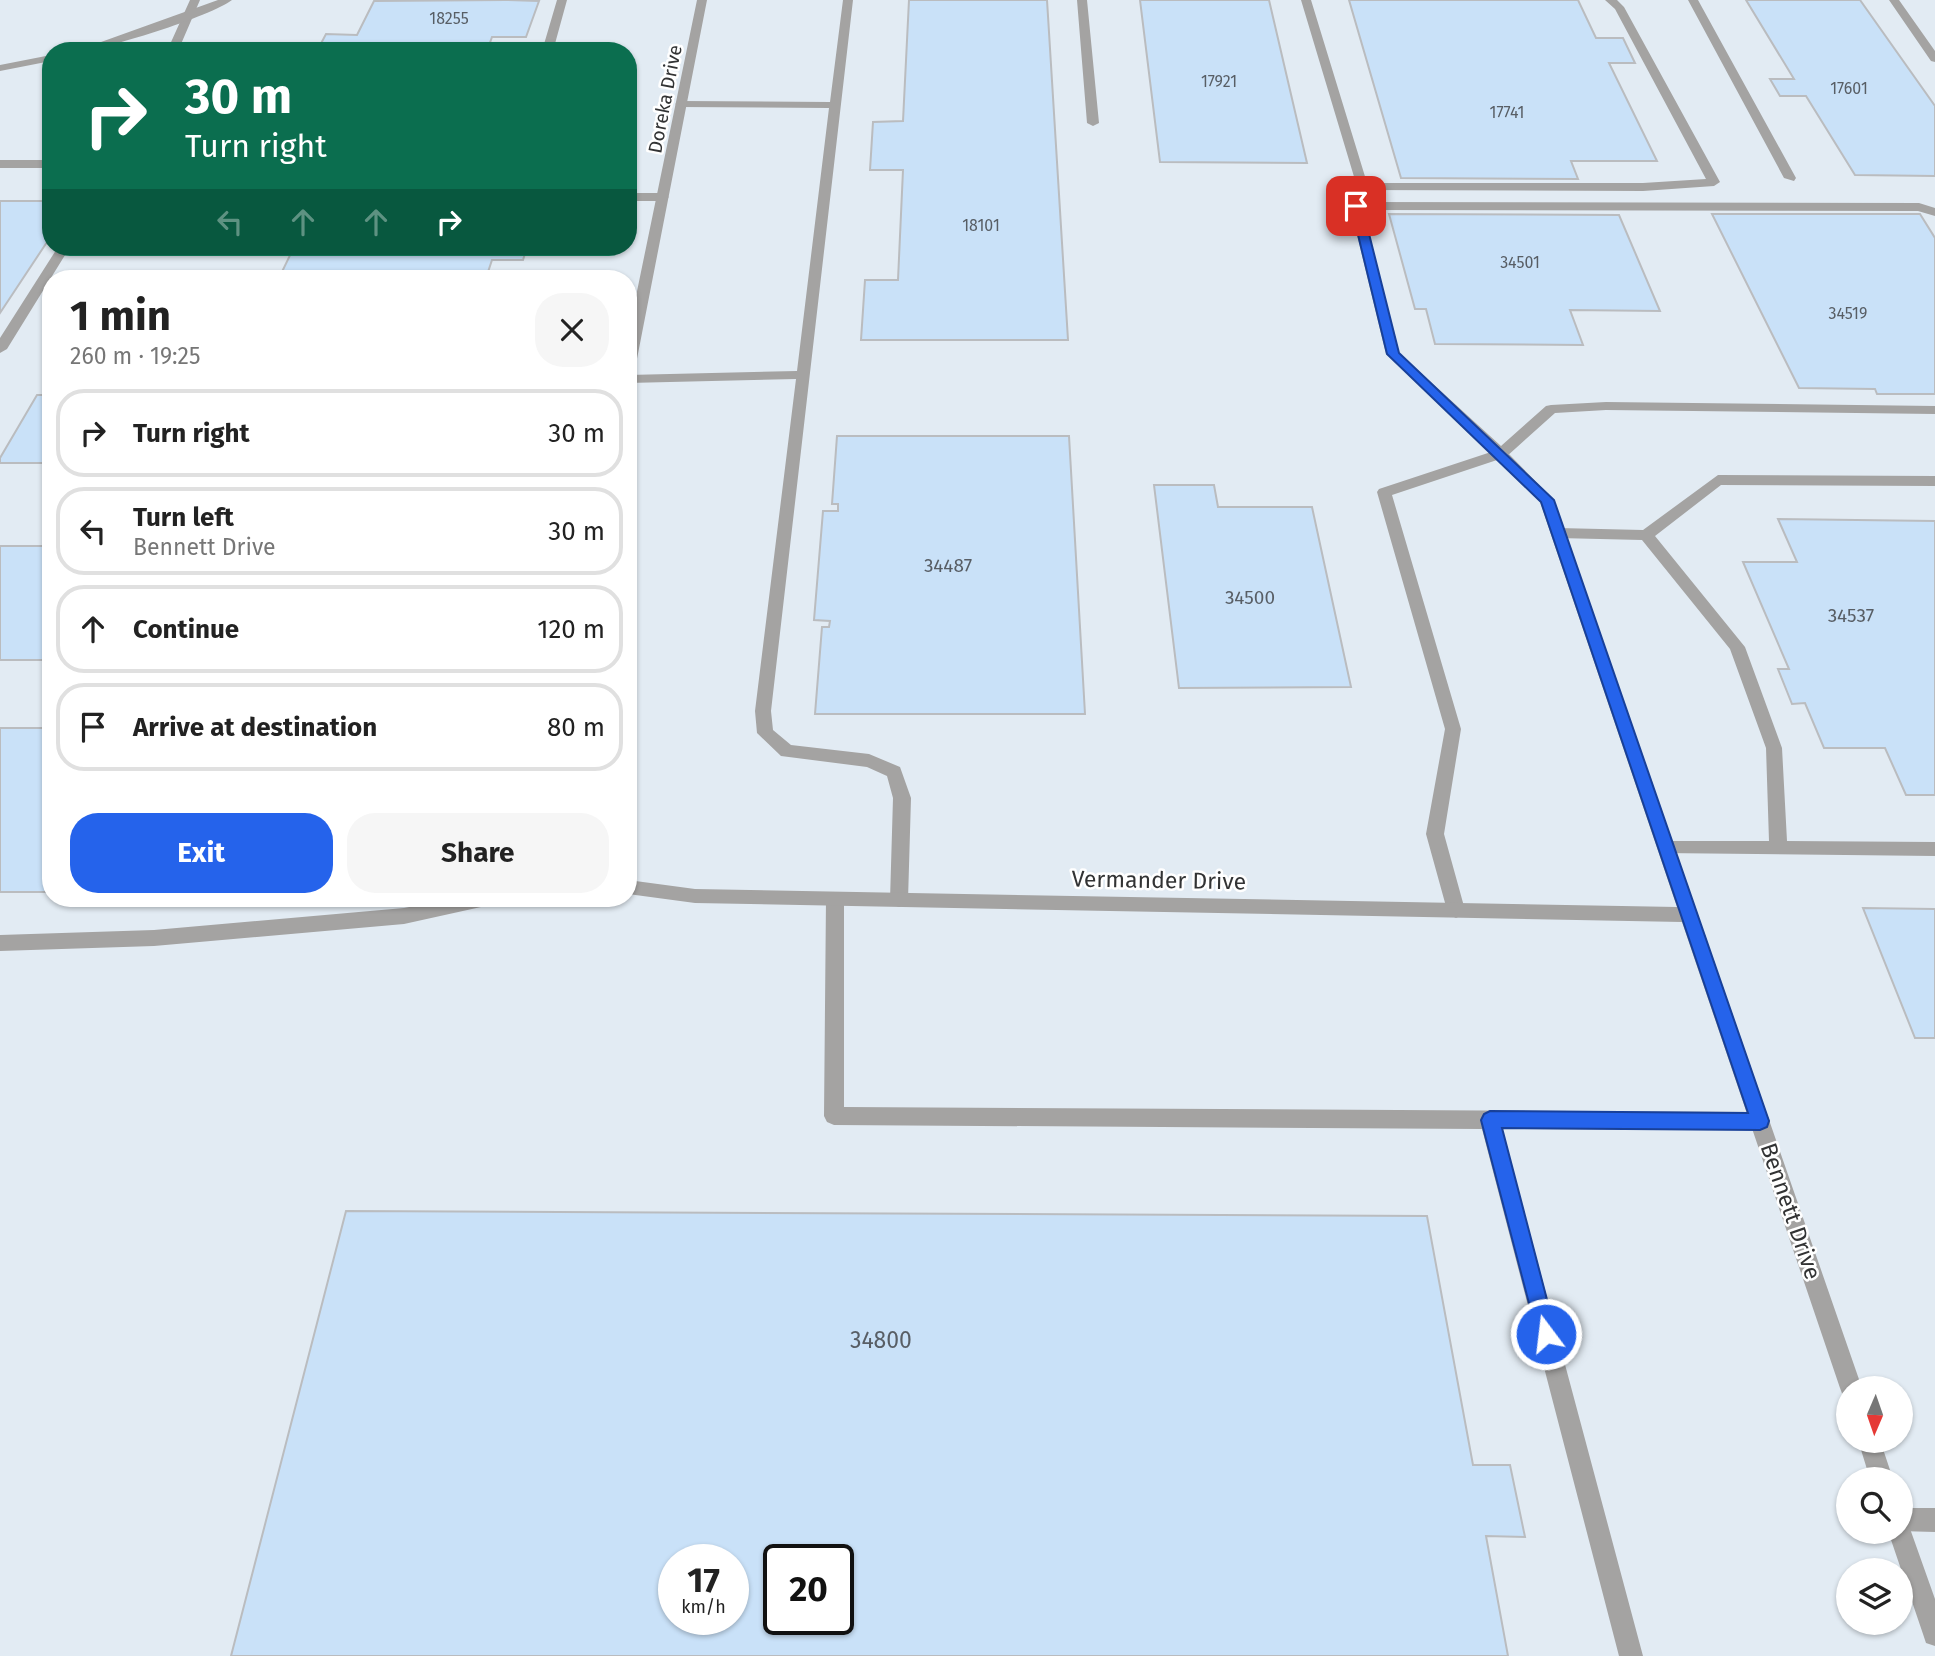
<!DOCTYPE html>
<html lang="en">
<head>
<meta charset="utf-8">
<style>
  body { margin:0; font-family:"Fira Sans",sans-serif; background:#f6f6f6; color:#222; height:100vh; display:flex; flex-direction:column; font-size:26px; white-space:nowrap }
  * { box-sizing:border-box; margin:0 }
  p { font-size:23px; color:#767676 }
  .icon { flex:none; width:38px; height:38px; fill:none; stroke:currentColor; stroke-width:2; stroke-linecap:round; stroke-linejoin:round }
  .map { position:relative; flex:1; overflow:hidden }
  .side { position:absolute; left:42px; top:270px; width:595px; height:637px; display:flex; flex-direction:column; background:#fff; border-radius:28px; box-shadow:0 2px 5px #0004 }
  .side>* { flex:none }
  .guide { position:absolute; left:42px; top:42px; width:595px; height:214px; border-radius:28px; box-shadow:0 2px 5px #0004; background:#0b6e4f; color:#fff; overflow:hidden }
  .needle { width:46px; rotate:182deg }
  .buttons { position:absolute; left:1836px; top:1376px; display:grid; gap:14px }
  .buttons a { display:grid; place-items:center; width:77px; height:77px; border-radius:50%; background:#fff; box-shadow:0 2px 5px #0004; font-size:35px }
  .speed { position:absolute; left:658px; top:1544px; display:flex; gap:14px; font-size:35px; font-weight:700; text-align:center }
  .speed>* { display:grid; place-content:center; width:91px; height:91px; border-radius:50%; background:#fff; box-shadow:0 2px 5px #0004; line-height:1 }
  .speed small { font-size:18px; font-weight:400 }
  .speed .limit { border:4px solid #111; border-radius:10px; background:#fff; color:#111 }
  .pin { position:absolute; display:grid; place-items:center; width:60px; height:60px; color:#fff; margin:-30px; border-radius:14px; box-shadow:0 4px 10px #0006 }
  .me { position:absolute; width:77px; margin:-38px; rotate:345deg; stroke-linejoin:round; filter:drop-shadow(0 0 5px #0008) }
  .turn { display:flex; align-items:center; gap:24px; height:147px; padding:0 28px; font-size:32px }
  .turn .icon { width:91px; height:91px; stroke-width:2.5 }
  .turn b { display:block; font-size:49px; line-height:60px }
  .lanes { display:flex; align-items:center; height:66px; padding:0 28px; background:#0003; justify-content:center; gap:35px; direction:ltr }
  .lanes .off { opacity:.35 }
  .round { display:grid; place-items:center; flex:none; width:74px; height:74px; border-radius:28px; background:#f6f6f6 }
  .overview { display:flex; align-items:center; justify-content:space-between; height:119px; padding:0 28px }
  h1 { font-size:42px; font-weight:700; line-height:52px }
  .button { display:flex; gap:14px; margin-top:auto; padding:14px 28px }
  .button a { flex:1; height:80px; border-radius:28px; background:#2563eb; color:#fff; font-size:28px; font-weight:700; line-height:80px; text-align:center }
  .button a+a { background:#f6f6f6; color:#222 }
  ul { padding:0; list-style:none }
  li { display:flex; align-items:center; gap:21px; height:88px; margin:0 14px 10px; padding:0 14px; border:4px solid #e0e0e0; border-radius:28px }
  li div { flex:1 }
  li b { display:block; font-size:26px }
  li em { font-style:normal }
  .map>svg:first-child { display:block }
  .built { fill:#e2ebf3; fill-rule:evenodd }
  .building { fill:#c9e1f8; stroke:#babcbf; stroke-width:2; fill-rule:evenodd }
  .lines { fill:none; stroke-linecap:round; stroke-linejoin:round }
  .lane { fill:#a4a3a2; fill-rule:evenodd }
  .street { fill:#a4a3a2; fill-rule:evenodd }
  .route { fill:#2563eb; stroke:#184099; stroke-width:2 }
  .labels { text-anchor:middle; dominant-baseline:central; stroke-width:5; stroke-linejoin:round; paint-order:stroke }
  .far-number-label { font-size:16px; fill:#585e65 }
  .far-street-label { font-size:19px; fill:#323334; stroke:#fff }
  .number-label { font-size:19px; fill:#585e65 }
  .street-label { font-size:23px; fill:#323334; stroke:#fff }
  .near-number-label { font-size:23px; fill:#585e65 }
</style>
</head>
<body>
<div class="map">
<svg width="1935" height="1656" viewBox="0 0 1935 1656">
  <rect width="100%" height="100%" fill="#f4f7f9"/>
  <!-- built -->
  <path class="built" d="M0 0H1935V1656H0ZM51 51H628V247H51ZM51 278H628V898H51ZM1848 1388H1900V1440H1848ZM1848 1479H1900V1531H1848ZM674 1559H733V1619H674ZM779 1559H838V1619H779ZM1848 1570H1900V1622H1848Z"/>
  <!-- building -->
  <path class="building" d="M506 0 539 1 526 37H492L487 51H317L326 34 357 35 374 1Z
    M909 0H1047L1068 340H861L865 280H898L903 170H870L873 122 903 121Z
    M1140 0H1269L1307 163 1160 162Z
    M1349 0H1578L1596 38H1623L1635 63H1609L1657 161H1571L1578 179 1401 178Z
    M1746 0H1860L1935 106V176L1855 175 1806 96H1780L1770 79H1794Z
    M0 201H51V236L0 313Z
    M1389 214 1619 215 1660 311 1570 310 1583 345 1435 344 1426 309H1415Z
    M1712 214H1920L1935 238V394H1877L1875 389 1799 388Z
    M294 247H527L523 260H492L486 278H279Z
    M37 395H51V463H0V458Z
    M837 436H1069L1085 714H815L822 627H829L830 621 814 620 823 511H838V504H832Z
    M1154 485H1214L1218 507H1312L1351 687 1179 688Z
    M1778 519 1935 521V795H1906L1885 748H1824L1805 703 1792 704 1778 669H1789L1743 562H1797Z
    M0 546H51V660H0Z
    M0 728H51V892H0Z
    M1863 908 1935 909V1038H1915Z
    M346 1211 1427 1216 1473 1465H1510L1525 1537 1486 1536 1508 1656H231ZM674 1559H733V1619H674ZM779 1559H838V1619H779Z"/>
  <g class="lines">
    <!-- lane -->
    <path class="lane" d="M190 0H200L178 51H167Z
      M557 0H567L553 51H542Z
      M843 0H853L771 711 773 730 791 745 869 754 900 767 911 798 908 900 905 905 899 907 893 905 890 900 893 798 887 776 867 767 781 756 757 733 755 711 796 379 628 383V375L797 371 829 108 681 107 675 104 681 101 830 102Z
      M1077 0H1087L1099 123 1093 126 1087 123Z
      M1301 0H1311L1367 183H1643L1706 179 1615 9 1605 0H1617L1624 7 1720 182 1714 186 1643 191 1358 190Z
      M1688 0H1698L1796 178 1794 181 1784 178Z
      M1889 0H1899L1935 51V62L1931 61Z
      M0 160H51V168H0Z
      M628 193H663L669 197 663 201H628Z
      M1356 202 1919 203 1935 208V216L1918 211 1363 210 1399 353 1501 446 1546 406 1551 405 1606 402 1935 406V414L1606 410 1555 413 1506 457 1392 495 1461 729 1444 834 1465 910 1462 915 1456 918 1450 915 1447 910 1426 834 1445 729 1377 492 1379 489 1491 452 1386 354 1350 206Z
      M58 247H70L7 349 0 353V338Z
      M1718 475 1935 476V486L1721 485 1655 536 1745 647 1782 748 1787 841 1935 842V856L1661 853 1658 848 1661 843 1667 841H1769L1766 748 1730 649 1642 540 1558 538 1551 533 1558 528 1643 530Z
      M835 892 841 894 844 899V1107L1760 1112 1767 1115 1770 1121 1767 1127 1760 1130 1502 1129 1643 1656H1619L1482 1129 834 1125 827 1122 824 1116 826 899 829 894Z
      M455 898H499L496 903 490 905 404 924 154 946 0 951V935L154 930 404 908Z
      M1900 1508H1935V1532L1899 1531Z"/>
    <!-- street -->
    <path class="street" d="M218 0H232C211 16 103 51 76 51Z
      M697 0H707L635 369 628 373V335Z
      M51 55V61L0 71V65Z
      M1501 449 1506 451 1554 500 1862 1388H1848V1398L1843 1396 1840 1388 1682 922 695 903 628 894V880L695 889 1677 907 1540 502 1496 457 1494 454Z
      M1858 1440H1880L1893 1479H1870Z
      M1900 1519 1908 1523 1935 1599V1646L1926 1643 1923 1634 1888 1531H1900Z"/>
  </g>
  <!-- route -->
  <path class="route" d="M1356 203 1362 206 1399 353 1554 500 1769 1121 1767 1127 1760 1130 1502 1128 1556 1334 1553 1341 1546 1344 1539 1341 1537 1334 1481 1120 1484 1114 1490 1111 1748 1113 1541 502 1387 354 1351 206Z"/>
  <g class="labels">
    <!-- far-number labels -->
    <g class="far-number-label">
      <text x="449" y="18">18255</text>
      <text x="1219" y="81">17921</text>
      <text x="1849" y="88">17601</text>
      <text x="1507" y="112">17741</text>
      <text x="981" y="225">18101</text>
      <text x="1520" y="262">34501</text>
      <text x="1848" y="313">34519</text>
    </g>
    <!-- far-street labels -->
    <g class="far-street-label">
      <text transform="translate(665 99) rotate(-79)">Doreka Drive</text>
    </g>
    <!-- number labels -->
    <g class="number-label">
      <text x="948" y="565">34487</text>
      <text x="1250" y="597">34500</text>
      <text x="1851" y="615">34537</text>
    </g>
    <!-- street labels -->
    <g class="street-label">
      <text transform="translate(1159 880) rotate(1)">Vermander Drive</text>
      <text transform="translate(1791 1211) rotate(71)">Bennett Drive</text>
    </g>
    <!-- near-number labels -->
    <g class="near-number-label">
      <text x="881" y="1340">34800</text>
    </g>
  </g>
</svg>
<div class="buttons">
<a><svg class="needle" viewBox="-14 -14 28 28"><path d="M0-13l5 13h-10z" fill="#e53935"/><path d="M0 13l5-13h-10z" fill="#767676"/></svg></a>
<a><svg class="icon" aria-label="search" viewBox="0 0 24 24"><circle cx="10" cy="10" r="6"/><path d="M15 15l6 6"/></svg></a>
<a><svg class="icon" aria-label="layers" viewBox="0 0 24 24"><path d="M12 4l9 5-9 5-9-5zM3 14l9 5 9-5"/></svg></a>
</div>
<div class="speed"><div>17<small>km/h</small></div><div class="limit">20</div></div>
<div class="pin" style="left:1356px;top:206px;background:#d93025"><svg class="icon" aria-label="arrive" viewBox="0 0 24 24"><path d="M6 21V4h12l-3 4 3 4H6"/></svg></div>
<svg class="me" style="left:1546px;top:1334px" viewBox="-20 -20 40 40"><circle r="17" fill="#2563eb" stroke="#fff" stroke-width="3"/><path d="M0-11L8 9 0 5-8 9z" fill="#fff"/></svg>
<div class="guide">
<div class="turn"><svg class="icon" aria-label="right" viewBox="0 0 24 24"><path d="M7 20v-9h11M14 6l5 5-5 5"/></svg><div><b>30 m</b>Turn right</div></div>
<div class="lanes"><svg class="icon off" aria-label="left" viewBox="0 0 24 24"><path d="M17 20v-9H6M10 6l-5 5 5 5"/></svg><svg class="icon off" aria-label="ahead" viewBox="0 0 24 24"><path d="M12 20V5M6 11l6-6 6 6"/></svg><svg class="icon off" aria-label="ahead" viewBox="0 0 24 24"><path d="M12 20V5M6 11l6-6 6 6"/></svg><svg class="icon" aria-label="right" viewBox="0 0 24 24"><path d="M7 20v-9h11M14 6l5 5-5 5"/></svg></div>
</div>
<section class="side">
<div class="overview"><div><h1>1 min</h1><p>260 m · 19:25</p></div><a class="round"><svg class="icon" aria-label="close" viewBox="0 0 24 24"><path d="M6 6l12 12M18 6L6 18"/></svg></a></div>
<ul>
<li><svg class="icon" aria-label="right" viewBox="0 0 24 24"><path d="M7 20v-9h11M14 6l5 5-5 5"/></svg><div><b>Turn right</b></div><em>30 m</em></li>
<li><svg class="icon" aria-label="left" viewBox="0 0 24 24"><path d="M17 20v-9H6M10 6l-5 5 5 5"/></svg><div><b>Turn left</b><p>Bennett Drive</p></div><em>30 m</em></li>
<li><svg class="icon" aria-label="ahead" viewBox="0 0 24 24"><path d="M12 20V5M6 11l6-6 6 6"/></svg><div><b>Continue</b></div><em>120 m</em></li>
<li><svg class="icon" aria-label="arrive" viewBox="0 0 24 24"><path d="M6 21V4h12l-3 4 3 4H6"/></svg><div><b>Arrive at destination</b></div><em>80 m</em></li>
</ul>
<div class="button"><a>Exit</a><a>Share</a></div>
</section>
</div>
</body>
</html>
